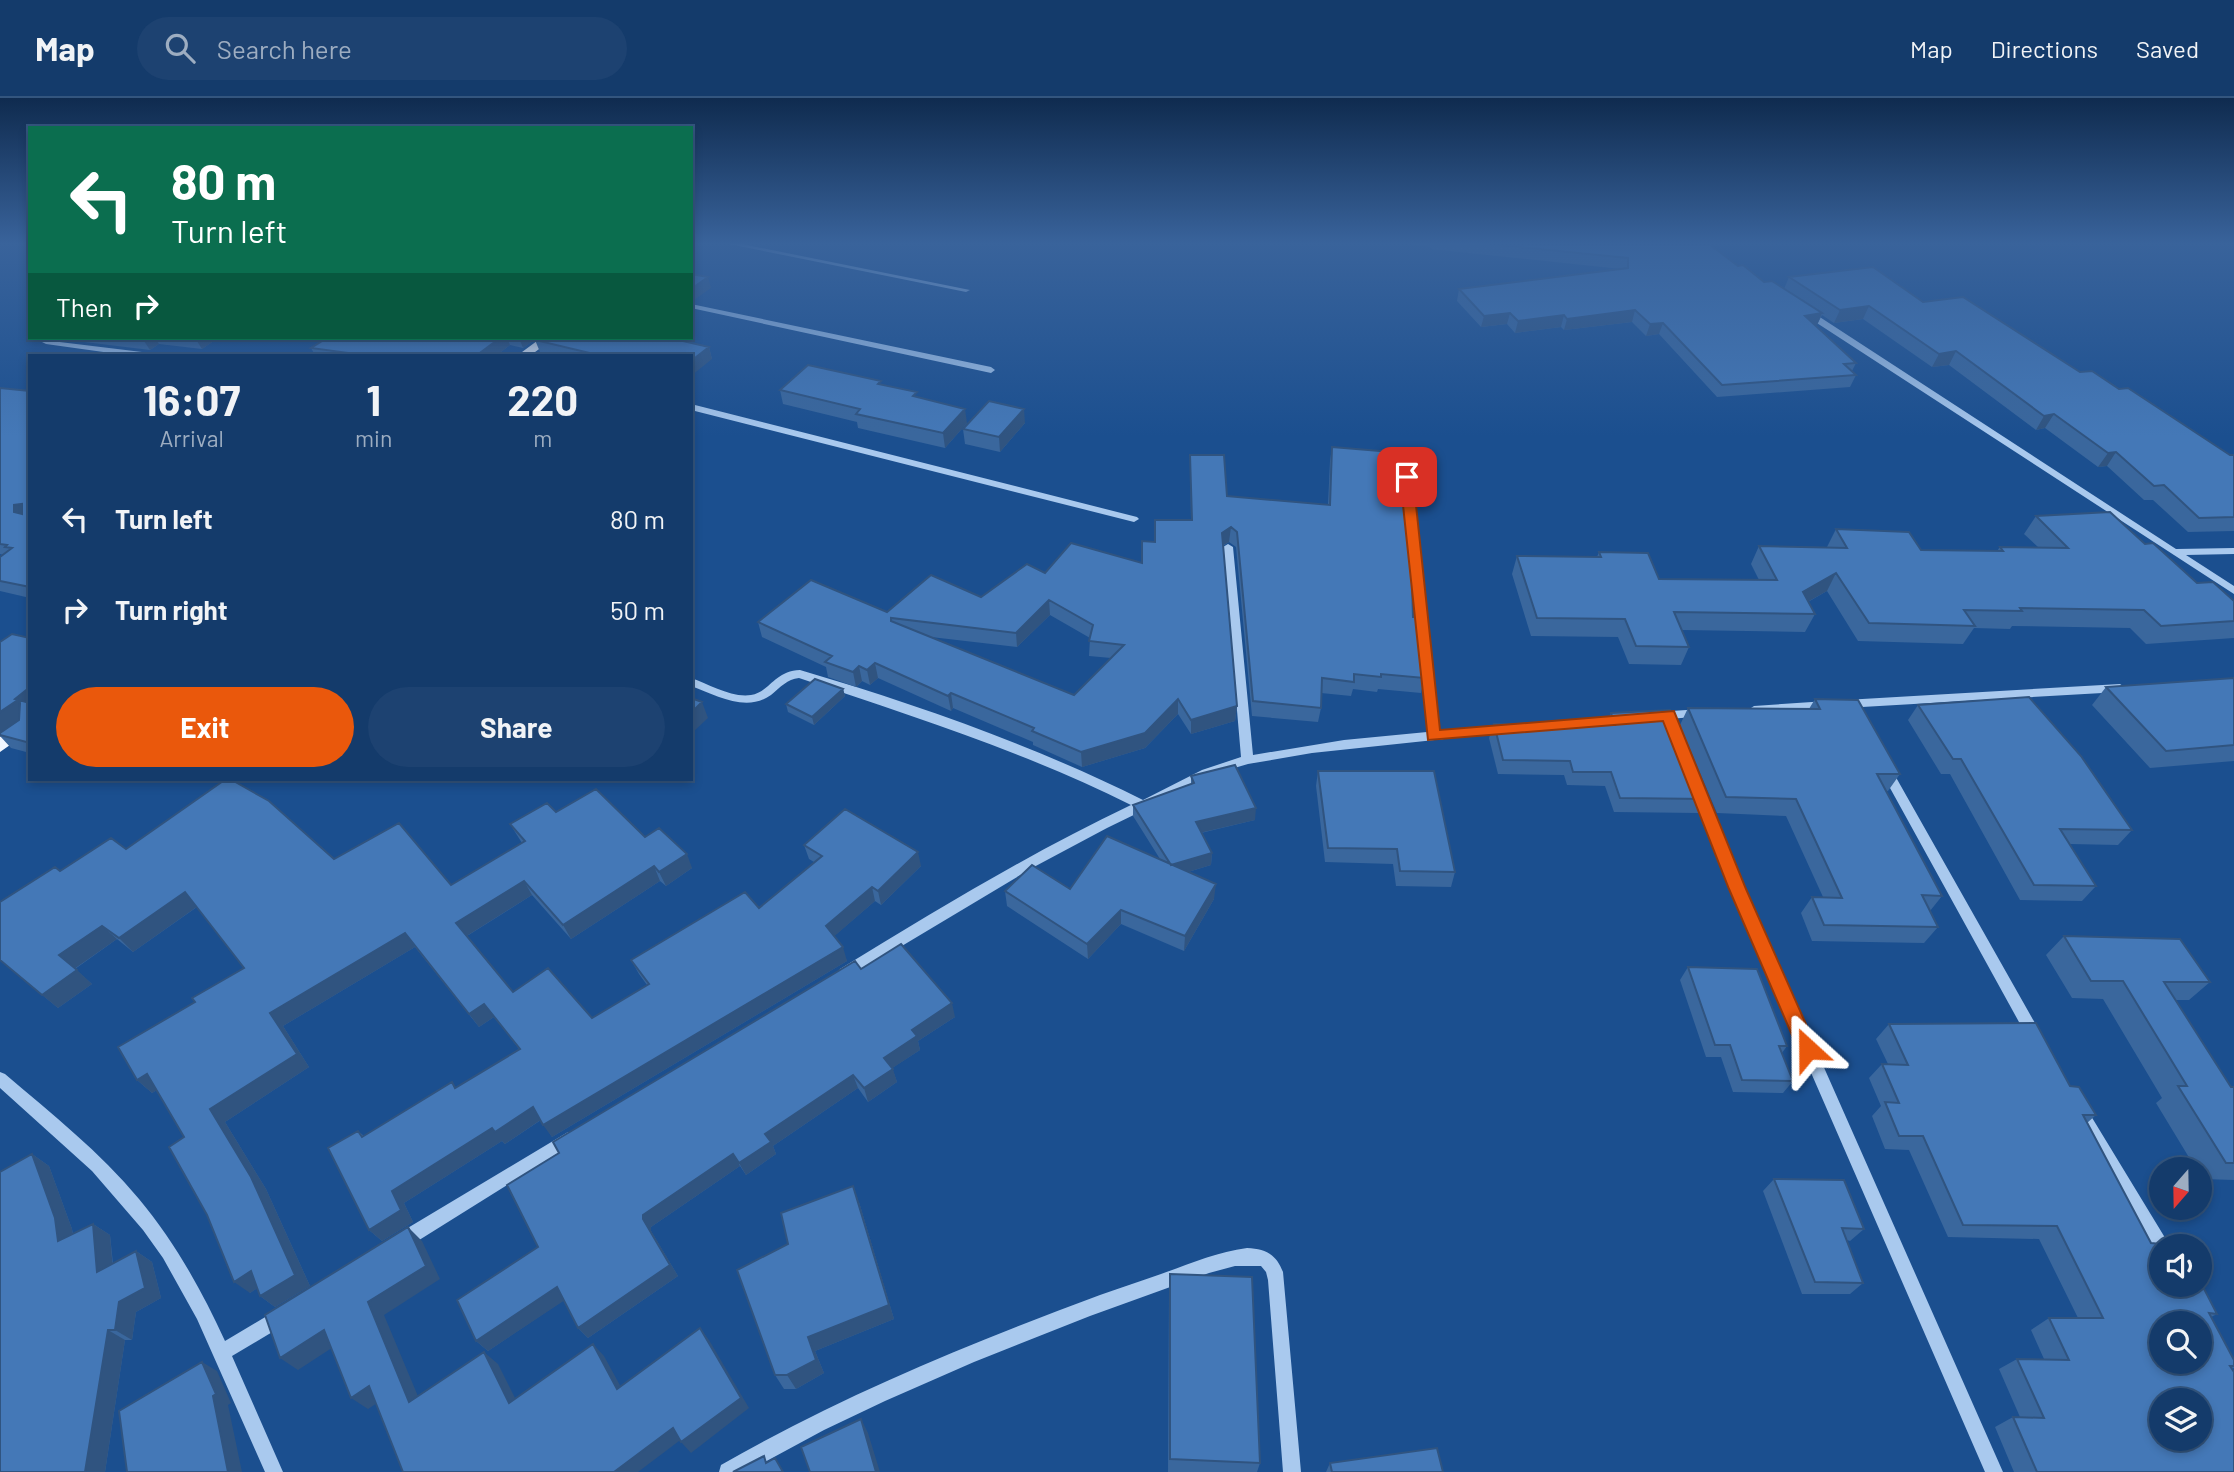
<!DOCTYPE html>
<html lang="en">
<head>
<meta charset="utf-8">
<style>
  body { margin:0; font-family:Barlow,sans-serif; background:#1d4271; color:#f1f3f6; height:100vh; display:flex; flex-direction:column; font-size:26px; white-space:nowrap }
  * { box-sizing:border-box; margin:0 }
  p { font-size:23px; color:#9dadc1 }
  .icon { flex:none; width:38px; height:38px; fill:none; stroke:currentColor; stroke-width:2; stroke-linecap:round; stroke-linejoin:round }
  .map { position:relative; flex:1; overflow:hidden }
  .side { position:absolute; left:28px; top:256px; width:665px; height:427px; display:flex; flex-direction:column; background:#143b6b; border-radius:0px; box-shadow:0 4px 10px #0003,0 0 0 2px #33557e }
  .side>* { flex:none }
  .hud { position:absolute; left:28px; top:28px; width:665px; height:214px; border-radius:0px; box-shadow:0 4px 10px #0003,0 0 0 2px #33557e; background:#0b6e4f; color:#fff; overflow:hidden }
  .needle { width:46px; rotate:200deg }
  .fabs { position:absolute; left:2149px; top:1059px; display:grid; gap:14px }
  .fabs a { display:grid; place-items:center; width:63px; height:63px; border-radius:50%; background:#143b6b; box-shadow:0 4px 10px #0003,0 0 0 2px #33557e; font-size:35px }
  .pin { position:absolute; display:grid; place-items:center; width:60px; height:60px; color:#fff; margin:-30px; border-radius:14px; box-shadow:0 4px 10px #0006 }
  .me { position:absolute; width:77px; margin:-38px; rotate:336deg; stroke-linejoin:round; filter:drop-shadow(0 0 5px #0008) }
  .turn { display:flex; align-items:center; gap:24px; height:147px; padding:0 28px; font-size:32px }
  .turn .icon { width:91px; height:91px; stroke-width:2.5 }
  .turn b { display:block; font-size:49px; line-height:60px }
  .then { display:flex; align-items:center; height:66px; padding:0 28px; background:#0003; gap:14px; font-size:26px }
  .eta { display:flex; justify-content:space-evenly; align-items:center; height:119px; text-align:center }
  .eta b { font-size:42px; font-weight:700; line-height:49px }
  .cta { display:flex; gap:14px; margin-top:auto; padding:14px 28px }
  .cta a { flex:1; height:80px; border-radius:42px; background:#ea580c; color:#fff; font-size:28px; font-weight:700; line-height:80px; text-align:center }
  .cta a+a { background:#1d4271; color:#f1f3f6 }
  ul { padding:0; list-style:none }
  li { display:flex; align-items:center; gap:21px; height:91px; padding:0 28px }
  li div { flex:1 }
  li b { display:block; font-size:26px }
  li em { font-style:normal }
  header { display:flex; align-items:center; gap:42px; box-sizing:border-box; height:98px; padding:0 35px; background:#143b6b; border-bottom:2px solid #33557e }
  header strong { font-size:33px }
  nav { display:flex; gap:38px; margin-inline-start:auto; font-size:24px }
  .search { width:490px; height:63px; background:#1d4271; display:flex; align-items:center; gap:18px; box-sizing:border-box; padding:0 24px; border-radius:38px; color:#9dadc1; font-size:26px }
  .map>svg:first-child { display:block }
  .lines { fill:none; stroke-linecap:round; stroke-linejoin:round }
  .minor { fill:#a9c9ee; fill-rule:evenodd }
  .major { fill:#f0f6ff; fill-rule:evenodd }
  .wall { fill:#3a679d; fill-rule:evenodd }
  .shaded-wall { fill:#305480 }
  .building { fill:#4478b7; stroke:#305480; stroke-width:2; fill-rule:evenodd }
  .route { fill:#ea580c; stroke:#983908; stroke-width:2 }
</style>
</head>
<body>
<header>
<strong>Map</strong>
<div class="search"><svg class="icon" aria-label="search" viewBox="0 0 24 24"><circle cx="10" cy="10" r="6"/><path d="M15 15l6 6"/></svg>Search here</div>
<nav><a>Map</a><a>Directions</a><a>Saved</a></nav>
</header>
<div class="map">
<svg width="2234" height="1374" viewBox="0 0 2234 1374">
  <rect width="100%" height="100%" fill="#1b4f8f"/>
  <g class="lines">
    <!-- minor -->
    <path class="minor" d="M729 146H742L970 192 966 194Z
      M691 206 991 269 995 272 991 275 691 210Z
      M1803 212H1809L2176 451 2234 450V456L2186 457 2234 488V496L1803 216Z
      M43 242 142 254 146 257H125L46 246 42 244Z
      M691 306 1137 419 1139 421 1134 424 691 312Z
      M1407 376 1412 379 1438 633 1506 627 1510 628 1512 631 1510 634 1312 655 1248 666 1224 673 1107 730 1032 770 850 879 845 881 840 879 838 875 840 871C935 813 1030 755 1131 707 1025 654 912 618 799 580 787 581 781 589 771 597 746 615 716 597 691 588V580C709 586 731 600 751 597 770 594 774 573 800 572 916 606 1035 648 1143 702L1202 672 1241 659 1223 449 1228 446 1233 449 1253 657 1344 642 1427 634 1402 379Z
      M2120 586 2126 590 2120 594 1845 610 1839 606 1845 602Z
      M1827 603 1833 607 1827 611 1754 616 1748 612 1754 608Z
      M1701 611 1705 612 1707 615 1705 618 1657 622 1651 618 1657 614Z
      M1624 617 1630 621 1624 625 1545 632 1539 628 1545 624Z
      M1885 666 1889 667 2040 934 2042 939 2040 944 2035 945 2030 944 1879 670Z
      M1698 686 1704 691 1745 791 2003 1374H1985L1731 791 1692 691Z
      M0 974 5 976C52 1016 100 1054 139 1101 175 1144 202 1193 225 1243L277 1212 283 1209 289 1212 292 1218 289 1224 232 1258 283 1374H265L197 1221 163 1160 143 1132 92 1073 0 990Z
      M2086 1016 2091 1018 2167 1143 2169 1148H2161V1157L2155 1155 2081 1028 2078 1023 2081 1018Z
      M568 1034 573 1036 576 1041 573 1046 408 1149 402 1151 396 1149 394 1143 396 1137Z
      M1247 1150C1266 1151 1276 1156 1283 1174L1301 1374H1283L1268 1182 1266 1174 1261 1168H1235L1209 1175 1090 1218 974 1264 885 1303 824 1332 746 1374H719L721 1367C841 1298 971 1245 1100 1197 1120 1190 1141 1183 1161 1176 1189 1166 1217 1154 1247 1150Z"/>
    <!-- major -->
    <path class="major" d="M541 240H554L531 257H518Z
      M30 618V633L0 654V639Z"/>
  </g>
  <!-- wall -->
  <path class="wall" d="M1406 146H1709L1738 168 1764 184 1784 191 1789 179 1923 204 2080 274 2119 291 2230 357H2234V433L2188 434 2153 402H2144L2107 368 2098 369 2045 330 2036 332 1949 267 1932 269 1863 221 1834 225 1822 217 1817 227H1815L1856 265 1852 273 1856 277 1850 289 1717 299 1659 236 1646 238 1632 224 1564 232 1561 229 1515 235 1507 226 1481 229 1457 203 1459 191 1621 171 1430 151 1431 149Z
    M59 240H218L202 251 159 246 150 252 60 241Z
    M327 240H537L523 250 510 247 497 257H315L311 250Z
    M535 242 709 249 712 261 691 257H554L540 254Z
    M881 286 918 299 967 325 945 350 858 330 857 324 783 306 780 292Z
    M0 290 30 293V500L0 493V458L3 457 0 456Z
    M1025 325 1000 354 965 346 963 331Z
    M1332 349 1402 365 1413 519 1424 580 1421 595 1378 591 1377 594 1353 591 1351 598 1321 595V610L1318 624 1252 618 1236 449 1229 444 1223 448 1237 608 1235 623 1191 636 1178 616 1145 650 1082 669 1033 647V644L953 610 951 613 878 580 870 587 862 583 856 589 828 579 826 569 762 539 758 524 887 514 981 499 1045 475 1141 465 1154 444 1155 422H1191L1190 357 1227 398 1328 407 1330 363ZM1050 517 1090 540 1089 558 1111 560 1074 597 931 539 1017 549Z
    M2036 418 2145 446 2197 485 2234 503V540L2146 546 2130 530 2012 528 2010 531 1974 530 1963 546 1858 543 1827 493 1808 504 1815 516 1805 534 1682 532 1689 549 1681 567 1629 566 1618 539 1531 538 1512 476 1517 458 1597 459 1599 454 1659 481 1759 482 1751 466 1759 448 1827 449 1836 431 1921 452 1997 453 2000 449H2038L2024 436Z
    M30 540V655L11 650 0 638V544Z
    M2234 580V663L2150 670 2092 607 2106 589Z
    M843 591 845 598 814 627 788 614 786 606Z
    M1815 601 1900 676 1888 693H1886L1942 798 1930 813 1938 829 1924 845 1812 843 1801 815 1812 799H1823L1786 718 1717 715 1680 627 1688 610 1809 611Z
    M1918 607 2132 732 2118 747 2070 746 2096 788 2082 803 2020 802 1950 676H1941L1908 622Z
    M1611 615 1706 701 1698 715 1614 714 1605 688 1567 687 1564 677 1498 676 1489 640 1494 626 1606 627Z
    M1318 673 1455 774 1451 789 1396 788 1393 766 1325 764 1316 688Z
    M1191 678 1255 722 1201 735 1212 755 1211 767 1188 774 1214 801 1184 853 1121 826 1088 861 1007 808 1005 793 1070 791 1160 761 1133 718V707L1191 686Z
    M556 714 645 739 692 770 666 788 660 783 571 841 532 797 467 838 513 894 592 920 647 887 639 876 631 862 759 810 814 764 809 761 804 747 921 768 881 807 875 803 834 838 847 863 552 1039 541 1022 505 1046 502 1043 404 1105 413 1124 382 1143 369 1132 358 1033 364 1038 456 990 519 951 494 919 479 929 415 849 283 928 309 969 225 1024 266 1091 310 1188 275 1209 260 1198 257 1190 250 1195 184 1039 157 992 152 995 137 982 195 904 244 870 197 809 133 854 117 841 75 871 92 886 58 910 0 862 60 773 126 751 334 761 451 787 522 745 510 726Z
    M2064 838 2210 884 2189 902H2175L2231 989H2234V1082L2202 1081 2200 1078V1071H2196L2156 1005 2162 1000 2103 901 2072 900 2046 857Z
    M1688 869 1787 948 1782 955 1793 983 1783 995 1733 994 1721 959H1706L1680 882Z
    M861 871 955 919 918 943 920 952 892 970 897 984 868 1004 858 990 773 1048 776 1056 746 1077 740 1068 651 1129V1133L678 1178 588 1240 578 1230 564 1202 488 1253 476 1243 538 1149Z
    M1889 926 2070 988 2096 1017 2087 1025 2151 1145 2217 1216 2211 1219 2234 1262V1270L2232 1271 2234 1374H2014L1995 1329 2013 1319H2020L1999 1271 2017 1261H2044L2031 1232 2049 1220H2078L2039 1141 1948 1139 1909 1052 1885 1051 1872 1018 1881 1008 1869 980 1882 966H1888L1876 941Z
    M32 1056 49 1068 72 1131 73 1136 93 1126 110 1137 113 1166 136 1153 152 1164 161 1200 136 1214 132 1242H125L105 1374H0Z
    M1774 1081 1864 1131 1850 1143 1847 1142 1863 1185 1850 1196H1802L1763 1093Z
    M859 1104 894 1221 815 1253 824 1275 796 1291H784L775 1277 788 1146Z
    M1170 1176 1260 1365 1257 1374H1168L1169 1193Z
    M1330 1365 1443 1374H1326Z"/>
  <!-- shaded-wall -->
  <path class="shaded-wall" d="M708 179 711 190 691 204V191Z
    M1869 208 1863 221 1834 225 1840 212Z
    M1635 212 1632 224 1564 232 1567 221Z
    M1510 215 1507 226 1481 229 1484 218Z
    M1822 215 1817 227 1800 229 1805 218Z
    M1564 217 1561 229 1515 235 1518 223Z
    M1663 225 1659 236 1646 238 1650 226Z
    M142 240H155L159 246 150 252Z
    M195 240H218L202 251Z
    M500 240H507L510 247 497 257H477Z
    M519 240H537L523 250Z
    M709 249 712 261 691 278V263Z
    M1956 253 1949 267 1932 269 1939 256Z
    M965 311 967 325 945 350 943 335Z
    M1024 311 1025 325 1000 354 999 339Z
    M2054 316 2045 330 2036 332 2044 318Z
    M2116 354 2107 368 2098 369 2108 355Z
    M22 406 24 427 14 414V407Z
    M1231 429 1229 444 1220 449 1222 435Z
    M1836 475 1827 493 1793 512 1803 494Z
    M1049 502 1050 517 1017 549 1016 535Z
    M875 565 878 580 870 587 867 572Z
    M859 568 862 583 856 589 853 574Z
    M30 589V615L0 636V614L15 601Z
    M843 591 845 598 814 627 812 619Z
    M951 595 953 610 951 613 948 598Z
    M1178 601V616L1145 650 1082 669 1081 654Z
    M702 604 708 620 691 636V615Z
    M1237 608 1235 623 1191 636V622Z
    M1256 710 1255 722 1195 736 1196 724Z
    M918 754 921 768 881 807 878 793Z
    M1212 755 1211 767 1171 779V767Z
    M687 756 692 770 666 788 659 774Z
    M654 768 660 783 571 841 563 827Z
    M524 783 532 797 465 839 456 825Z
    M1216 786 1214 801 1184 853 1185 838Z
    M872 789 875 803 830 842 826 828Z
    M185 794 198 808 133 854 119 840Z
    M1121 812V826L1088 861 1087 846Z
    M102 828 117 841 74 871 59 857Z
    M405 835 415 849 283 928 309 969 225 1024 266 1091 310 1188 275 1209 260 1198 210 1011 270 915Z
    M843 849 847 863 552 1039 543 1027Z
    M77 872 92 886 58 910 42 897Z
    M952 905 955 919 918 943 920 952 888 973 884 960 912 932Z
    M484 906 494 919 479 929 469 916Z
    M893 971 897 984 868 1004 864 990Z
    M147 976 163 989 152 995 137 982Z
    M853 977 858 990 773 1048 776 1056 746 1077 739 1065 765 1036Z
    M533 1009 542 1021 505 1046 502 1043 404 1105 413 1124 382 1143 369 1132 392 1093 492 1030Z
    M32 1056 49 1068 72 1131 75 1154 58 1143Z
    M733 1056 740 1068 651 1129V1133L678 1178 588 1240 578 1230 643 1117Z
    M853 1088 859 1104 894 1221 815 1253 824 1275 796 1291 787 1277 808 1239Z
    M93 1126 110 1137 114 1184 97 1174Z
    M408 1129 422 1143 440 1181 384 1217 425 1315 409 1304 368 1204Z
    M136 1153 152 1164 161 1200 136 1214 132 1242 115 1232 119 1204Z
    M251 1173 267 1184 250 1195 234 1184Z
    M557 1189 568 1200 488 1253 476 1243Z
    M700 1230 709 1242 749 1310 691 1355 681 1344Z
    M108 1232 125 1242 105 1374H85Z
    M324 1232 341 1244 298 1272 280 1260Z
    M593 1246 604 1258 628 1302 617 1291Z
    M484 1254 498 1266 523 1316 509 1305Z
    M202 1264 217 1273 231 1305 228 1307 242 1374H228Z
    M369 1288 386 1299 368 1311 351 1300Z
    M861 1321 868 1335 880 1374H876Z
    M673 1330 683 1340 638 1374H614Z"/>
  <!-- building -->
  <path class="building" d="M1488 146H1709L1738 168 1743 167 1764 184 1772 183 1822 215 1805 218 1856 265 1844 266 1856 277 1722 287 1663 225 1650 226 1635 212 1567 221 1564 217 1518 223 1510 215 1484 218 1459 191 1628 170V160Z
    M1873 169 1923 204 1963 199 2080 274 2092 273 2119 291 2128 290 2230 357H2234V419L2199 420 2164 387 2154 388 2116 354 2108 355 2054 316 2044 318 1956 253 1939 256 1869 208 1840 212 1789 179Z
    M691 176 708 179 691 191Z
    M327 240H500L477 257H363L311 250Z
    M539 240H670L709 249 691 263V257H598L535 242Z
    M808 267 881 283 878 286 917 294 913 298 965 311 943 335 856 316 860 311 780 292Z
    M0 290 30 293V489L0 483V459L12 450 5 449 7 447 0 446ZM22 406V416L14 414V407Z
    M989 303 1024 311 999 339 963 331Z
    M1332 349 1404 355 1402 365 1411 451 1413 519H1418L1424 580 1381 576V579L1354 576V584L1322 580 1321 610 1253 603 1237 434 1231 429 1222 435 1237 608 1191 622 1178 601 1145 635 1081 654 1032 633 1034 630 951 595 948 598 875 565 867 572 859 568 853 574 825 564 832 558 758 524 811 482 887 514 931 477 981 499 1027 466 1045 475 1071 445 1142 465V443L1155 444V422H1192L1190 357H1224L1227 398 1330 407ZM1049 502 1093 527 1089 543 1124 547 1074 597 891 523V520L1016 535Z
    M2110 414 2145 446 2153 445 2197 485 2213 484 2234 503V523L2161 528 2144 512 2020 510 2022 513 1964 512 1975 528 1869 525 1836 475 1803 494 1815 516 1674 514 1689 549 1636 548 1625 521 1537 520 1517 458 1601 459 1599 454 1648 455 1659 481 1777 482 1759 448 1847 450 1836 431 1909 434 1921 452 2003 453 2000 449 2068 450 2036 418Z
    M12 536 30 540V589L15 601 30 605V645L0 637V635L19 622 20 605 18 602 0 614V544Z
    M2234 580V647L2166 653 2106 589Z
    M815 581 843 591 812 619 786 606Z
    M2029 599 2081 658 2132 732 2060 731 2096 788 2034 787 1961 661H1953L1918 607Z
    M691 600 702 604 691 615Z
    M1815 601 1858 602 1900 676H1877L1942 798 1922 797 1938 829 1824 827 1812 799 1842 800 1796 701 1726 699 1688 610 1820 611Z
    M1670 612 1706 701 1620 700 1611 674H1573L1570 663 1503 662 1494 626 1615 627 1611 615Z
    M1235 667 1256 710 1196 724 1212 755 1171 767 1133 707 1194 685 1191 678Z
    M1318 673H1434L1455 774 1400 773 1397 751 1328 750Z
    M226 681H230L269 703 334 761 399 725 451 787 525 743 510 726 547 705 556 714 596 691 645 739 659 730 687 756 659 774 654 768 563 827 524 783 456 825 513 894 548 870 592 920 649 886 631 862 745 794 759 810 822 758 804 747 845 711 918 754 878 793 872 789 826 828 843 849 543 1027 533 1009 495 1034 492 1030 392 1093 401 1112 369 1132 328 1050 358 1033 362 1039 452 984 455 990 520 951 484 906 469 916 405 835 270 915 297 956 210 1011 251 1079 295 1177 260 1198 251 1173 234 1184 207 1117 169 1049 184 1039 147 976 137 982 118 949 195 904 192 900 244 870 185 794 119 840 102 828 59 857 77 872 42 897 0 862V804L55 769 60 773 111 740 126 751Z
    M1107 738 1216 786 1185 838 1121 812 1087 846 1005 793 1032 767 1070 791Z
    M2064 838 2180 841 2210 884H2164L2231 989H2234V1065H2226L2178 988H2187L2123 883H2091Z
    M901 846 952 905 912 932 917 938 884 960 893 971 864 990 853 977 765 1036 771 1044 739 1065 733 1056 643 1117V1121L670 1167 578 1230 557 1189 476 1243 457 1202 538 1149 507 1087 559 1055 553 1044 855 863 861 871Z
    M1688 869 1757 871 1787 948H1779L1793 983 1742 982 1730 947H1715Z
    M2036 925 2070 988 2079 989 2096 1017H2083L2151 1145 2181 1148H2161V1186H2200V1183L2217 1216 2209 1215 2234 1262V1268H2230L2234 1274V1374H2037L2013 1319 2044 1320 2017 1261 2069 1262 2049 1220H2103L2057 1128 1963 1127 1923 1038H1899L1885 1004 1899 1005 1882 966 1908 967 1889 926ZM2161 1225H2200V1264H2161ZM2161 1302H2200V1340H2161Z
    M32 1056 55 1120 58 1143 93 1126 97 1174 136 1153 145 1190 119 1204 115 1232H108L85 1374H0V1074Z
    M1774 1081 1844 1082 1864 1131 1842 1130 1863 1185 1815 1184Z
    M853 1088 889 1207 808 1239 816 1262 787 1277H775L737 1172 788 1146 781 1115Z
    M408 1129 426 1168 368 1204 409 1304 484 1254 509 1305 593 1246 617 1291 700 1230 741 1300 681 1344 673 1330 614 1374H403L369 1288 351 1300 324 1232 280 1260 265 1217Z
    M1170 1176 1252 1179 1260 1365 1170 1361Z
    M202 1264 216 1296 213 1298 228 1374H127L119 1313Z
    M861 1321 876 1374H810L801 1349Z
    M1437 1350 1443 1374H1332L1330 1365Z
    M764 1358 766 1365 775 1360 783 1374H733Z"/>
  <!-- sky -->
  <linearGradient id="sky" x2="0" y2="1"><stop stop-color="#0f2b4f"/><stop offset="0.43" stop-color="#39639b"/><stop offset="1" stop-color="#39639b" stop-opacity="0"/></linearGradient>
  <rect width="2234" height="338" fill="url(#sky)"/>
  <!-- route -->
  <path class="route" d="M1407 376 1413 379 1440 632 1674 613 1746 791 1817 951 1815 957 1808 959 1801 957 1798 951 1729 791 1663 623 1428 642 1400 379Z"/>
</svg>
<div class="fabs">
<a><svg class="needle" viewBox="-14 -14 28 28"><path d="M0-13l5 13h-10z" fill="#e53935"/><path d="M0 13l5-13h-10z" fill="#9dadc1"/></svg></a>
<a><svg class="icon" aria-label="sound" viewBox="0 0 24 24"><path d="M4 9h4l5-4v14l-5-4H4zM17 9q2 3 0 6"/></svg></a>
<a><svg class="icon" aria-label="search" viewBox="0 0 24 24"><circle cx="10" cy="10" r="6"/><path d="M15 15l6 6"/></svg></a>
<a><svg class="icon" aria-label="layers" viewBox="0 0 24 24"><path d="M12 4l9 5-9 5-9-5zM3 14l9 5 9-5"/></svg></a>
</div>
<div class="pin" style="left:1407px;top:379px;background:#d93025"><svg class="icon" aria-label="arrive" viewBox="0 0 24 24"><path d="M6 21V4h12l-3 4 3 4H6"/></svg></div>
<svg class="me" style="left:1808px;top:951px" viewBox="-20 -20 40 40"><path d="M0-17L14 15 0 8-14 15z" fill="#ea580c" stroke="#fff" stroke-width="4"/></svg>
<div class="hud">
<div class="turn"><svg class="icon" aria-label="left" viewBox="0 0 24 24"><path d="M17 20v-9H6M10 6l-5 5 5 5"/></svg><div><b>80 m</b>Turn left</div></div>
<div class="then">Then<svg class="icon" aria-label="right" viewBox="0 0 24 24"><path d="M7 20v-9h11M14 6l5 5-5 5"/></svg></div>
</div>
<section class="side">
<div class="eta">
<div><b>16:07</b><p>Arrival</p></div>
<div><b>1</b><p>min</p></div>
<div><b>220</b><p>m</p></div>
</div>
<ul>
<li><svg class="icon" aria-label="left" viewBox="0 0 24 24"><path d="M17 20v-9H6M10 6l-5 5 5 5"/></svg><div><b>Turn left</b></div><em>80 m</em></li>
<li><svg class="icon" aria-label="right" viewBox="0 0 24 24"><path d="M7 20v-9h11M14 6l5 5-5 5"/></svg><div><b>Turn right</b></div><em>50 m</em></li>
</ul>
<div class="cta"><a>Exit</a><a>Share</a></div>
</section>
</div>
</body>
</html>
